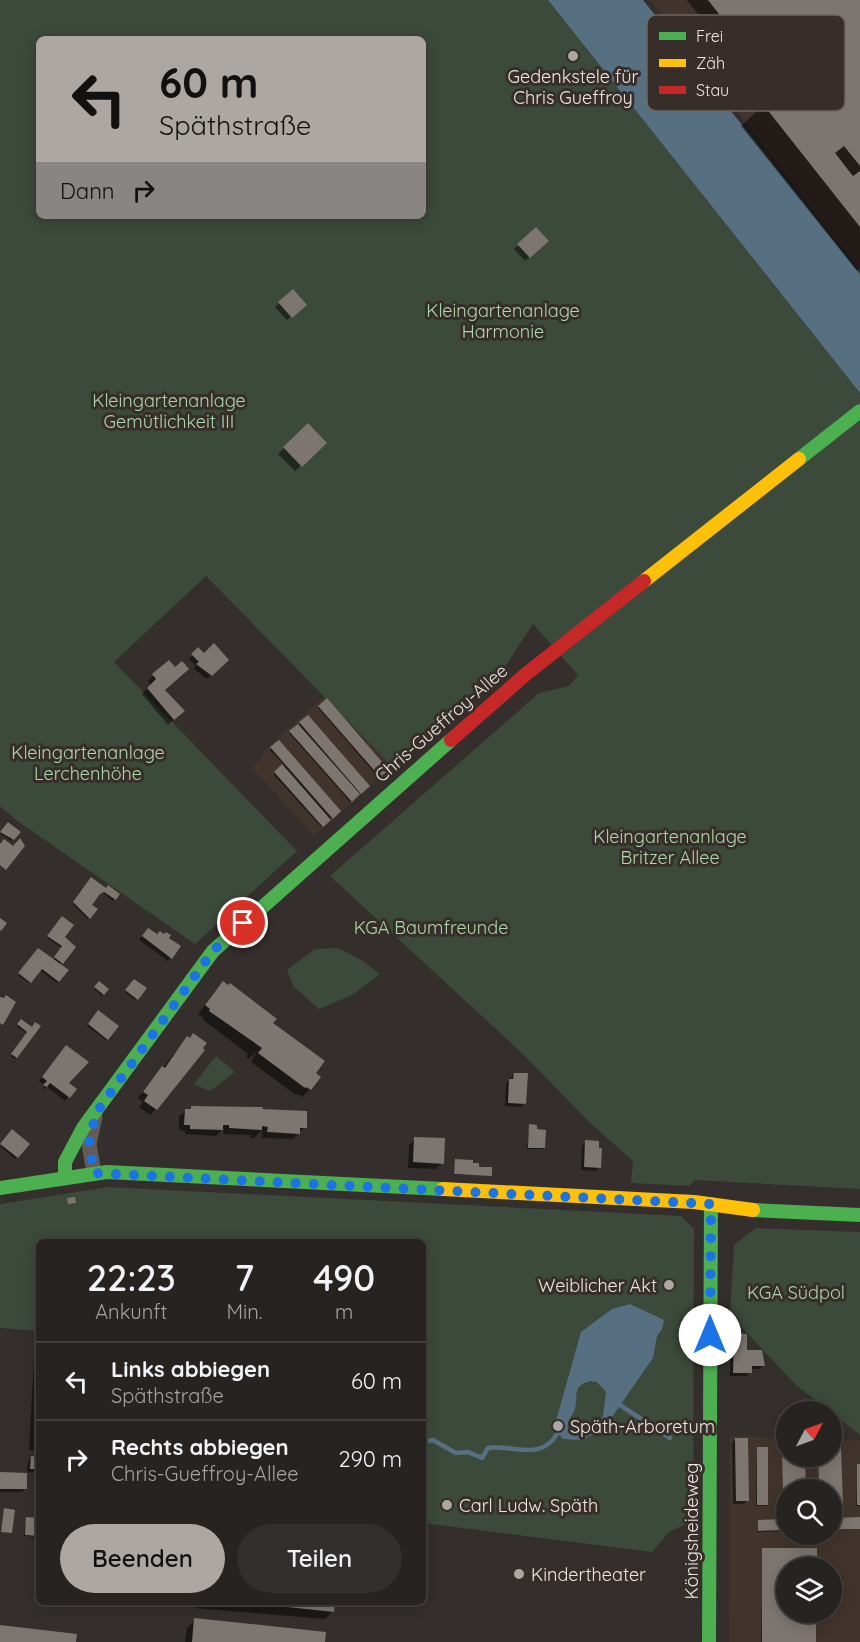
<!DOCTYPE html>
<html lang="de">
<head>
<meta charset="utf-8">
<style>
  body { margin:0; font-family:Quicksand,sans-serif; background:#332f2e; color:#f1f3f6; height:100vh; display:flex; flex-direction:column; font-size:22px; white-space:nowrap }
  * { box-sizing:border-box; margin:0 }
  p { font-size:20px; color:#a4a4a5 }
  .icon { flex:none; width:33px; height:33px; fill:none; stroke:currentColor; stroke-width:2; stroke-linecap:round; stroke-linejoin:round }
  .map { position:relative; flex:1; overflow:hidden }
  .drawer { position:absolute; left:36px; top:1239px; width:390px; height:366px; display:flex; flex-direction:column; background:#272321; border-radius:9px; box-shadow:0 3px 15px #0003,0 0 0 2px #43403f }
  .drawer>* { flex:none }
  .banner { position:absolute; left:36px; top:36px; width:390px; height:183px; border-radius:9px; box-shadow:0 3px 15px #0003,0 0 0 2px #43403f; background:#aca7a3; color:#111; overflow:hidden }
  .needle { width:39px; rotate:49deg }
  .fabs { position:absolute; left:776px; top:1401px; display:grid; gap:12px }
  .fabs a { display:grid; place-items:center; width:66px; height:66px; border-radius:50%; background:#272321; box-shadow:0 3px 15px #0003,0 0 0 2px #43403f; font-size:30px }
  .pin { position:absolute; display:grid; place-items:center; width:51px; height:51px; color:#fff; margin:-26px; border:3px solid #fff; border-radius:50%; box-shadow:0 2px 6px #0007 }
  .me { position:absolute; width:66px; margin:-33px; rotate:0deg; stroke-linejoin:round; filter:drop-shadow(0 0 4px #0008) }
  .turn { display:flex; align-items:center; gap:21px; height:126px; padding:0 24px; font-size:27px }
  .turn .icon { width:78px; height:78px; stroke-width:2.5 }
  .turn b { display:block; font-size:42px; line-height:51px }
  .then { display:flex; align-items:center; height:57px; padding:0 24px; background:#0003; gap:12px; font-size:22px }
  .eta { display:flex; justify-content:space-evenly; align-items:center; height:102px; text-align:center }
  .eta b { font-size:36px; font-weight:600; line-height:42px }
  .button { display:flex; gap:12px; margin-top:auto; padding:12px 24px }
  .button a { flex:1; height:69px; border-radius:36px; background:#aca7a3; color:#111; font-size:24px; font-weight:600; line-height:69px; text-align:center }
  .button a+a { background:#332f2e; color:#f1f3f6 }
  ul { padding:0; list-style:none }
  li { display:flex; align-items:center; gap:18px; height:78px; padding:0 24px; border-top:2px solid #43403f }
  li div { flex:1 }
  li b { display:block; font-size:22px }
  li em { font-style:normal }
  .map>svg:first-child { display:block }
  .built { fill:#41342c; fill-rule:evenodd }
  .green { fill:#3b4a3a; fill-rule:evenodd }
  .water { fill:#567082; fill-rule:evenodd }
  .shadow { fill:#0007 }
  .lines { fill:none; stroke-linecap:round; stroke-linejoin:round }
  .stream { stroke:#567082; stroke-width:4.5 }
  .building { fill:#7d7570 }
  .street { stroke:#645c54; stroke-width:15 }
  .fast { stroke:#4caf50; stroke-width:14 }
  .slow { stroke:#ffc107; stroke-width:14 }
  .jam { stroke:#c62828; stroke-width:14 }
  .route { stroke:#1a73e8; stroke-width:10; stroke-dasharray:0 18 }
  .poi-dot { fill:#aca7a3; stroke:#372e29; stroke-width:2 }
  .labels { text-anchor:middle; dominant-baseline:central; stroke-width:6; stroke-linejoin:round; paint-order:stroke }
  .poi-label { font-size:18px; fill:#ede7e3; stroke:#372e29; text-anchor:start }
  .park-label { font-size:18px; fill:#abd8ac; stroke:#372e29 }
  .street-label { font-size:18px; fill:#ede7e3; stroke:#372e29 }
  .key { fill:#372e29; stroke:#6e6661; stroke-width:1.5 }
  .key-label { font-size:16px; fill:#ede7e3 }
</style>
</head>
<body>
<div class="map">
<svg width="860" height="1642" viewBox="0 0 860 1642">
  <rect width="100%" height="100%" fill="#342f2c"/>
  <!-- built -->
  <path class="built" d="M650 0H860V269Z
    M325 696 393 767 314 836 252 768 268 747Z
    M730 1436 786 1438V1456H831V1439L860 1440V1642H729ZM786 1490H831V1534H786ZM786 1568H831V1612H786Z"/>
  <!-- green -->
  <path class="green" d="M0 0H548L860 393V1189L695 1180 689 1186 631 1183 633 1161 590 1123 523 1054 330 876 539 693 569 686 578 675 533 624 499 676 393 767 206 576 114 662 297 851 195 944 16 820 0 806ZM39 39H423V216H39Z
    M338 948 363 961 380 974 354 994 319 1009 293 986 287 970 315 949Z
    M216 1056 235 1072 210 1091 194 1084Z
    M109 1187 681 1216 694 1229 693 1521 669 1532 652 1552 423 1523V1242H39V1331L0 1328V1204Z
    M756 1228 860 1232V1435L796 1385 730 1315 734 1245Z"/>
  <!-- water -->
  <path class="water" d="M548 0H643L860 274V393Z
    M630 1304 664 1320 662 1329 657 1336 653 1358 612 1417 598 1432 581 1440 563 1439 554 1428 581 1332 612 1309ZM590 1381 597 1382 606 1392 603 1416 595 1428 573 1434 569 1432C565 1421 572 1418 575 1409 579 1394 571 1387 590 1381Z"/>
  <!-- shadow -->
  <path class="shadow" d="M687 0H860V268L857 271 741 126 779 91 757 67 759 66 744 47 732 57Z
    M536 229 547 241 525 261 514 249Z
    M292 291 305 305 287 320 275 307Z
    M308 425 325 442 295 471 278 454Z
    M198 649 203 655 227 660 207 679 194 669 196 666 189 659Z
    M169 662 163 690 177 716 168 725 142 694 151 685 148 681Z
    M326 700 387 770 378 777 318 708Z
    M308 717 368 786 350 802 289 733Z
    M279 742 339 811 321 827 273 774 284 765 270 750Z
    M8 824 19 832 12 841 0 834Z
    M91 879 106 890 118 894 113 901 102 892 98 895 90 905 95 909 88 919 73 904Z
    M62 918 63 938 62 963 59 965 66 970 57 983 40 970 29 983 18 975 37 951 53 961 62 948 47 938Z
    M144 933 166 934 179 946 168 961 139 940Z
    M135 981 144 988 135 1000 125 992Z
    M99 983 107 989 102 996 94 989Z
    M215 991 271 1023 310 1089 302 1097 298 1094 296 1095 251 1062 257 1051 249 1059 246 1057 248 1054 202 1019 204 1018 198 1014Z
    M98 1012 117 1026 106 1040 87 1026Z
    M21 1021 31 1028 39 1027 15 1059 11 1056 27 1034 17 1026Z
    M187 1038 156 1109 150 1115 139 1107 143 1102 138 1098Z
    M63 1051 67 1083 75 1089 65 1101 46 1086 42 1090 44 1085 39 1081Z
    M514 1074 525 1103 521 1107 505 1106 506 1084Z
    M191 1108 261 1111 305 1127 293 1139 262 1138V1130L254 1138H250L251 1135 223 1134 224 1128 216 1136 185 1134V1131L179 1130V1116Z
    M530 1126 544 1148 542 1149H527Z
    M12 1131 28 1144 15 1159 0 1146Z
    M415 1139 442 1163 436 1169 408 1168 409 1145Z
    M586 1142 599 1167 596 1171 581 1170 582 1146Z
    M456 1161 478 1168 490 1175H453Z
    M734 1335 745 1351 763 1366 759 1369H750L747 1376H730L731 1339Z
    M39 1355V1450H29L34 1360Z
    M736 1439 748 1500 744 1504H733L732 1443Z
    M757 1448 767 1505 765 1506H756Z
    M783 1449H786V1506H782Z
    M831 1449 841 1503 840 1504 831 1505V1490H818V1456H831Z
    M31 1458H39V1473L27 1472 28 1462Z
    M858 1465 860 1466V1506H856Z
    M0 1474 25 1489 21 1492H0Z
    M27 1519H39V1537L24 1536Z
    M759 1521H786V1531L757 1532Z
    M763 1549 786 1568V1612L815 1642H761Z
    M195 1602H333V1611L325 1619 195 1608Z
    M195 1620 324 1642H185L187 1628Z"/>
  <g class="lines">
    <!-- stream -->
    <path class="stream" d="M620 1405 670 1438
      M423 1443 433 1440 456 1453 468 1452 482 1458 488 1448C511 1444 541 1462 557 1434"/>
  </g>
  <!-- building -->
  <path class="building" d="M708 0H860V166L844 146 835 153 853 176 860 171V227L762 103 782 87 791 98 800 91 757 36 744 46Z
    M536 227 549 241 530 258 517 244Z
    M293 289 307 305 292 318 278 302Z
    M308 423 327 443 302 467 283 447Z
    M214 643 229 660 212 676 196 664 199 662 191 654 198 647 204 653Z
    M169 660 175 667 182 661 189 669 165 690 185 711 174 720 147 688 156 679 152 674Z
    M327 698 389 770 380 777 318 706Z
    M308 715 370 786 361 794 299 722Z
    M298 724 360 794 352 802 289 731Z
    M279 740 341 811 333 819 270 747Z
    M282 764 331 820 323 827 274 772Z
    M8 822 21 832 14 840 0 832Z
    M20 838 25 846 6 870 0 865V844L4 839 13 846Z
    M91 877 106 888 108 885 120 894 116 900 104 892 100 894 92 905 98 909 90 919 73 902Z
    M62 916 74 925 65 937 76 947 63 964 54 957 62 946 47 936Z
    M0 918 7 923 1 931 0 930Z
    M148 928 157 934 160 931 164 934 166 932 171 935 169 938 181 946 172 959 142 936Z
    M38 948 69 970 59 982 42 969 31 983 18 973Z
    M134 979 147 988 138 1000 125 990Z
    M99 981 109 989 104 995 94 987Z
    M223 981 228 985 230 983 277 1019 273 1023 325 1061 316 1073 321 1077 311 1090 306 1087 305 1088 258 1053 262 1048 209 1011 210 1009 205 1005Z
    M6 995 16 1002 3 1025 0 1023V997L4 998Z
    M98 1010 119 1026 108 1040 88 1024Z
    M21 1019 32 1027 35 1022 41 1026 17 1058 11 1054 27 1032 17 1024Z
    M193 1033 207 1043 203 1048 205 1050 157 1110 144 1101 148 1095 143 1092 162 1066 165 1068 187 1036 190 1038Z
    M66 1045 89 1062 69 1083 77 1089 70 1098 50 1083 47 1087 43 1085 47 1081 42 1077Z
    M514 1073H528L526 1104 508 1103 509 1079H513Z
    M191 1106 263 1107 262 1109 307 1111V1128H300V1134L267 1132 268 1127 262 1126V1130L229 1128V1125H223V1130L190 1129V1125H184L185 1109H191Z
    M529 1124 537 1125V1129L546 1130 545 1148H528Z
    M12 1129 30 1144 18 1158 0 1144Z
    M414 1137 445 1138 444 1164 413 1162Z
    M585 1140 599 1141V1148H602L601 1168 584 1167Z
    M455 1159 473 1160V1163H479V1167H492V1176L454 1174Z
    M75 1197 76 1203 68 1204 67 1198Z
    M734 1333 747 1334V1350H762L765 1366H752V1373H733Z
    M811 1403 822 1412H805Z
    M37 1419H39V1443H36Z
    M735 1438H748L749 1501H736Z
    M757 1447H768V1505H757Z
    M786 1447V1456H805L806 1490H786V1506H783L782 1448Z
    M831 1447H841L843 1504H831V1490H819L818 1456H831Z
    M31 1456 39 1457V1469H30Z
    M857 1464H860V1505H857Z
    M0 1472 27 1473V1489H0Z
    M4 1508 15 1510 12 1533 1 1532Z
    M26 1517 39 1518V1536L25 1535Z
    M860 1517V1529H831V1518Z
    M786 1519V1530L758 1531V1520Z
    M762 1548H817V1568H786V1612H816V1642H762Z
    M241 1602H335L334 1612Z
    M194 1618 326 1632 325 1642H192Z
    M0 1625 77 1634 76 1642H0Z"/>
  <g class="lines">
    <!-- street -->
    <path class="street" d="M94 1173 89 1144 95 1117"/>
    <!-- fast -->
    <path class="fast" d="M799 459 860 411
      M65 1178V1162L83 1128 213 951 451 740
      M0 1188 107 1172 443 1189
      M753 1210 860 1215
      M709 1642 711 1204"/>
    <!-- slow -->
    <path class="slow" d="M644 581 799 459
      M443 1189 694 1202 753 1210"/>
    <!-- jam -->
    <path class="jam" d="M451 740 526 674 644 581"/>
  </g>
  <g class="lines">
    <!-- route -->
    <path class="route" d="M243 923 213 951 96 1113 89 1144 94 1173 711 1204 710 1335"/>
  </g>
  <!-- markers -->
  <g class="poi-dot">
    <circle cx="573" cy="56" r="6"/>
    <circle cx="669" cy="1285" r="6"/>
    <circle cx="558" cy="1426" r="6"/>
    <circle cx="447" cy="1505" r="6"/>
    <circle cx="519" cy="1574" r="6"/>
  </g>
  <g class="labels">
    <!-- poi labels -->
    <g class="poi-label">
      <text x="573" y="76" text-anchor="middle">Gedenkstele für<tspan x="573" dy="21">Chris Gueffroy</tspan></text>
      <text x="657" y="1285" text-anchor="end">Weiblicher Akt</text>
      <text x="570" y="1426">Späth-Arboretum</text>
      <text x="459" y="1505">Carl Ludw. Späth</text>
      <text x="531" y="1574">Kindertheater</text>
    </g>
    <!-- park labels -->
    <g class="park-label">
      <text x="503" y="310">Kleingartenanlage<tspan x="503" dy="21">Harmonie</tspan></text>
      <text x="169" y="400">Kleingartenanlage<tspan x="169" dy="21">Gemütlichkeit III</tspan></text>
      <text x="88" y="752">Kleingartenanlage<tspan x="88" dy="21">Lerchenhöhe</tspan></text>
      <text x="670" y="836">Kleingartenanlage<tspan x="670" dy="21">Britzer Allee</tspan></text>
      <text x="431" y="927">KGA Baumfreunde</text>
      <text x="796" y="1292">KGA Südpol</text>
    </g>
    <!-- street labels -->
    <g class="street-label">
      <text transform="translate(441 723) rotate(-41)">Chris-Gueffroy-Allee</text>
      <text transform="translate(691 1531) rotate(-90)">Königsheideweg</text>
    </g>
  </g>
  <!-- legend -->
  <rect x="647" y="15" width="198" height="96" rx="9" class="key"/>
  <rect x="659" y="32" width="27" height="8" fill="#4caf50"/>
  <rect x="659" y="59" width="27" height="8" fill="#ffc107"/>
  <rect x="659" y="86" width="27" height="8" fill="#c62828"/>
  <g class="key-label">
    <text x="696" y="42">Frei</text>
    <text x="696" y="69">Zäh</text>
    <text x="696" y="96">Stau</text>
  </g>
</svg>
<div class="fabs">
<a><svg class="needle" viewBox="-14 -14 28 28"><path d="M0-13l5 13h-10z" fill="#e53935"/><path d="M0 13l5-13h-10z" fill="#a4a4a5"/></svg></a>
<a><svg class="icon" aria-label="search" viewBox="0 0 24 24"><circle cx="10" cy="10" r="6"/><path d="M15 15l6 6"/></svg></a>
<a><svg class="icon" aria-label="layers" viewBox="0 0 24 24"><path d="M12 4l9 5-9 5-9-5zM3 14l9 5 9-5"/></svg></a>
</div>
<div class="pin" style="left:243px;top:923px;background:#d93025"><svg class="icon" aria-label="arrive" viewBox="0 0 24 24"><path d="M6 21V4h12l-3 4 3 4H6"/></svg></div>
<svg class="me" style="left:710px;top:1335px" viewBox="-20 -20 40 40"><circle r="19" fill="#fff"/><path d="M0-13L10 11 0 6-10 11z" fill="#1a73e8"/></svg>
<div class="banner">
<div class="turn"><svg class="icon" aria-label="left" viewBox="0 0 24 24"><path d="M17 20v-9H6M10 6l-5 5 5 5"/></svg><div><b>60 m</b>Späthstraße</div></div>
<div class="then">Dann<svg class="icon" aria-label="right" viewBox="0 0 24 24"><path d="M7 20v-9h11M14 6l5 5-5 5"/></svg></div>
</div>
<section class="drawer">
<div class="eta">
<div><b>22:23</b><p>Ankunft</p></div>
<div><b>7</b><p>Min.</p></div>
<div><b>490</b><p>m</p></div>
</div>
<ul>
<li><svg class="icon" aria-label="left" viewBox="0 0 24 24"><path d="M17 20v-9H6M10 6l-5 5 5 5"/></svg><div><b>Links abbiegen</b><p>Späthstraße</p></div><em>60 m</em></li>
<li><svg class="icon" aria-label="right" viewBox="0 0 24 24"><path d="M7 20v-9h11M14 6l5 5-5 5"/></svg><div><b>Rechts abbiegen</b><p>Chris-Gueffroy-Allee</p></div><em>290 m</em></li>
</ul>
<div class="button"><a>Beenden</a><a>Teilen</a></div>
</section>
</div>
</body>
</html>
